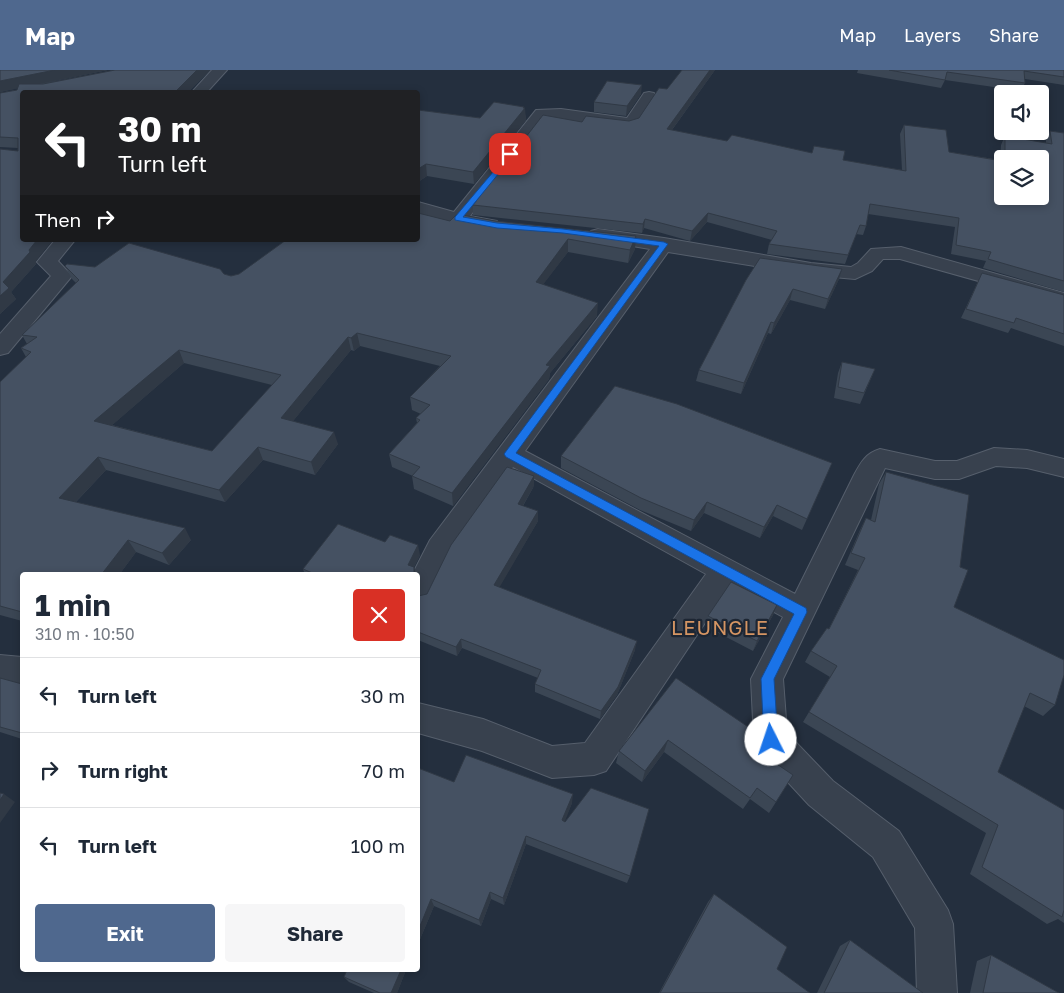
<!DOCTYPE html>
<html lang="en">
<head>
<meta charset="utf-8">
<style>
  body { margin:0; font-family:"Golos Text",sans-serif; background:#f6f6f7; color:#1f2937; height:100vh; display:flex; flex-direction:column; font-size:19px; white-space:nowrap }
  * { box-sizing:border-box; margin:0 }
  p { font-size:16px; color:#747a83 }
  .icon { flex:none; width:28px; height:28px; fill:none; stroke:currentColor; stroke-width:2; stroke-linecap:round; stroke-linejoin:round }
  .map { position:relative; flex:1; overflow:hidden }
  .details { position:absolute; left:20px; top:502px; width:400px; height:400px; display:flex; flex-direction:column; background:#fff; border-radius:5px; box-shadow:0 2px 8px #0003 }
  .details>* { flex:none }
  .hud { position:absolute; left:20px; top:20px; width:400px; height:152px; border-radius:5px; box-shadow:0 2px 8px #0003; background:#202124; color:#fff; overflow:hidden }
  .controls { position:absolute; left:994px; top:15px; display:grid; gap:10px }
  .controls a { display:grid; place-items:center; width:55px; height:55px; border-radius:5px; background:#fff; box-shadow:0 2px 8px #0003; font-size:25px }
  .pin { position:absolute; display:grid; place-items:center; width:42px; height:42px; color:#fff; margin:-21px; border-radius:10px; box-shadow:0 2px 8px #0006 }
  .me { position:absolute; width:55px; margin:-28px; rotate:356deg; stroke-linejoin:round; filter:drop-shadow(0 0 4px #0008) }
  .turn { display:flex; align-items:center; gap:18px; height:105px; padding:0 15px; font-size:22px }
  .turn .icon { width:65px; height:65px; stroke-width:2.5 }
  .turn b { display:block; font-size:35px; line-height:42px }
  .then { display:flex; align-items:center; height:48px; padding:0 15px; background:#0003; gap:10px; font-size:19px }
  .round { display:grid; place-items:center; flex:none; width:52px; height:52px; border-radius:5px; background:#f6f6f7 }
  .overview { display:flex; align-items:center; justify-content:space-between; height:85px; padding:0 15px }
  h1 { font-size:30px; font-weight:700; line-height:38px }
  .cta { display:flex; gap:10px; margin-top:auto; padding:10px 15px }
  .cta a { flex:1; height:58px; border-radius:5px; background:#4f688e; color:#fff; font-size:20px; font-weight:700; line-height:58px; text-align:center }
  .cta a+a { background:#f6f6f7; color:#1f2937 }
  ul { padding:0; list-style:none }
  li { display:flex; align-items:center; gap:15px; height:75px; padding:0 15px; border-top:1px solid #e0e1e3 }
  li div { flex:1 }
  li b { display:block; font-size:19px }
  li em { font-style:normal }
  header { display:flex; align-items:center; gap:30px; box-sizing:border-box; height:70px; padding:0 25px; background:#4f688e; color:#fff }
  header strong { font-size:24px }
  nav { display:flex; gap:28px; margin-inline-start:auto; font-size:18px }
  .map>svg:first-child { display:block }
  .lines { fill:none; stroke-linecap:round; stroke-linejoin:round }
  .street-casing { stroke:#565f6c; stroke-width:2 }
  .street { fill:#38414e; fill-rule:evenodd }
  .wall { fill:#3b4654; fill-rule:evenodd }
  .shaded-wall { fill:#303945 }
  .building { fill:#455162; stroke:#303945; fill-rule:evenodd }
  .route { fill:#1a73e8; stroke:#114b97 }
  .labels { text-anchor:middle; dominant-baseline:central; stroke-width:4.5; stroke-linejoin:round; paint-order:stroke }
  .quarter-label { font-size:20px; letter-spacing:1px; fill:#d59563; stroke:#1d2633 }
</style>
</head>
<body>
<header>
<strong>Map</strong>
<nav><a>Map</a><a>Layers</a><a>Share</a></nav>
</header>
<div class="map">
<svg width="1064" height="923" viewBox="0 0 1064 923">
  <rect width="100%" height="100%" fill="#242f3e"/>
  <g class="lines">
    <defs>
      <path id="street" d="M212 0H227L207 22H192Z
        M649 22 654 23 656 26 638 55 628 58 545 48 470 146 497 151 499 155 497 159C476 164 438 149 418 143V132L454 142 536 40 561 39 627 48 644 23Z
        M598 159 664 168 811 193 851 197 858 193 871 179 901 177 1064 223V235L900 189H883L872 201 855 209 811 205 668 182 525 381 795 524 854 405C861 392 866 383 880 379L935 391H957L994 378 1027 380 1064 389V407L1027 398 996 396 959 409H935L885 398 783 609 787 663 833 711 899 761 948 840 953 854 957 923H917L915 858 873 787 809 735 759 681 754 670 751 609 783 547 729 517 606 701 594 705 552 708 482 681 418 663V633L483 649 552 676 585 673 706 504 513 397 451 484 428 532 418 535V505H412L430 470 650 179 591 169 589 165 591 161Z
        M55 170H75L58 191 72 206 8 283 0 285V264L51 206 37 192Z
        M0 585 22 587V615L0 613Z"/>
    </defs>
    <!-- street casing -->
    <use href="#street" class="street-casing"/>
    <!-- street -->
    <use href="#street" class="street"/>
  </g>
  <!-- wall -->
  <path class="wall" d="M0 0H108L40 14 115 0H210L188 22H22L36 194 11 222 16 229 0 244 18 78 0 77V23L17 20 18 18 0 22Z
    M715 0 672 60 727 71 902 100 900 64 904 55 949 82 1000 90 1001 75 1005 66 1046 73V70L1050 61 1064 63V222L983 198 986 191 951 184 955 157 868 144 866 156 863 165 856 164 845 194 767 184 769 174 772 170 707 152 690 171 644 158 642 163 473 145V135L582 52 629 51 639 48 667 19ZM1002 89H1040L1002 126Z
    M858 0H1064V15L1025 9V13L1021 21 945 10 941 18 857 3Z
    M641 24 626 46 594 42V32Z
    M524 37 526 50 474 114 427 106 418 112V40L480 48Z
    M450 151 635 179 628 193 568 182 543 214 597 246 550 303 549 309 453 436 414 419 412 406H413L392 397 389 384 417 353 416 348 421 344 412 340 410 327 440 296 360 276 354 281 351 280 293 351 338 374 315 405 263 390 225 432 106 400 76 432 191 470 169 495 136 482 119 505H22V551L0 545V312L26 287 21 278 27 274 22 265 76 213 72 209 65 196 224 204 231 206ZM184 293 272 315 212 381 112 355Z
    M842 199 839 209 825 239 790 230 771 264 768 263 741 324 696 311 699 300 746 210Z
    M982 203 1064 226V276L1011 258 1008 263 961 248Z
    M842 292 875 299 860 334 834 328 838 303Z
    M561 386 832 393 802 460 773 446 760 468 704 443 691 461 640 440 561 398Z
    M886 402 954 537 1055 635 1043 646 1024 636 998 702 1064 740V853L1058 849 1047 854 970 804 986 763 803 652 830 607 805 592 811 581 829 559 858 500 845 495 860 460 866 448 871 450 879 414Z
    M534 416 523 436 538 451 499 517 635 580 617 625 600 649 535 622V614L538 608 462 578 457 586 418 570V526L427 524Z
    M420 485 414 497 416 505H305L303 499Z
    M777 535 773 545 753 581 705 556 708 546Z
    M0 608 22 614V669L0 662Z
    M676 608 768 689 776 732 769 743 750 729 743 739 664 682 642 712 616 693 619 681Z
    M418 698 454 712 572 733 564 752 630 806 627 813 526 774 504 835 491 829 481 856 434 836 418 874Z
    M714 824 777 899 810 923H659L708 832Z
    M850 870 923 923H817L840 876Z
    M991 885 1059 923H970L977 891Z
    M347 900H406L397 923H374L349 912 344 907Z"/>
  <!-- shaded-wall -->
  <path class="shaded-wall" d="M55 0H108L0 22V11Z
    M197 0H210L188 22H175Z
    M710 0H715L666 68 667 59Z
    M642 15 641 24 626 46 627 36Z
    M524 37V40L525 38 526 50 474 114 473 102Z
    M426 94 427 106 418 112V99Z
    M708 143 707 152 690 171 692 161Z
    M645 149 644 158 642 163 643 154Z
    M636 166 635 179 628 193 630 180Z
    M568 169V182L536 224V212Z
    M37 170H53L36 191V194L11 222 16 229 0 244V226L3 212Z
    M842 199 839 209 825 239 828 229Z
    M793 219 790 230 771 264 774 253Z
    M598 233 597 246 550 303 549 309 453 436 452 423 546 295Z
    M771 252 768 263 741 324 744 313Z
    M357 263 360 276 354 281 351 268Z
    M348 267 351 280 285 361 281 348Z
    M179 280 184 293 102 364 94 351Z
    M334 362 338 374 315 405 311 392Z
    M258 377 263 390 225 432 219 420Z
    M98 387 106 400 68 440 59 428Z
    M534 406V416L518 444V434Z
    M707 432 704 443 691 461 694 450Z
    M777 435 773 446 760 468 764 457Z
    M538 441V451L495 525 494 515Z
    M185 458 191 470 169 495 162 483Z
    M128 470 136 482 119 505H101Z
    M418 475 420 485 414 497 416 505H414L408 495Z
    M777 535 773 545 753 581 757 571Z
    M461 569 462 578 457 586 456 577Z
    M637 571 635 580 617 625 600 649 601 641Z
    M668 670 664 682 642 712 645 701Z
    M4 724 15 732 0 753V730Z
    M573 724 572 733 562 759V750Z
    M526 766V774L504 835 503 828Z
    M490 822 491 829 481 856 479 850Z
    M431 829 434 836 418 874V861Z
    M401 900H406L397 923H391Z"/>
  <!-- building -->
  <path class="building" d="M0 0H55L0 11Z
    M115 0H197L175 22H22V170H37L29 180 30 182 3 212 9 218 0 226V79L18 81V68L0 67V23L17 20 19 14H43Z
    M682 0H710L667 59 727 71 732 65 812 83 814 76 845 81 843 90 906 101 904 55 946 60 949 82 1002 91V126H1040V89H1005V66L1052 74 1050 61 1064 63V211L988 189 991 182 956 175 959 148 870 134 866 156 860 155 848 185 769 174 777 161 708 143 692 161 645 149 643 154 473 135 543 45 582 52 586 46 629 51 639 48 659 18 667 19Z
    M889 0H1064V7L1024 1 1025 13 947 2 945 10Z
    M607 11 642 15 627 36 594 32Z
    M494 32 524 37 523 38H525L473 102 426 94 418 99V40L480 48Z
    M418 143 450 151 457 144 495 151 636 166 630 180 568 169 536 212 598 233 546 295 550 296 452 423 412 406 420 397 389 384 420 350 416 348 430 335 410 327 451 286 357 263 351 268 348 267 281 348 334 362 311 392 258 377 219 420 98 387 59 428 185 458 162 483 128 470 101 505H22V542L0 536V312L31 282 21 278 37 267 22 265 79 210 65 196 67 194 95 197 129 173 220 199 224 204 231 206 239 204 286 170H418ZM179 280 281 305 212 381 94 351Z
    M760 188 842 199 828 229 793 219 774 253 771 252 744 313 699 300 746 210Z
    M982 203 1064 225V264L1016 248 1014 253 966 239Z
    M842 292 875 299 864 323 838 317Z
    M615 316 677 334 832 393 807 449 777 435 764 457 707 432 694 450 641 428 561 386Z
    M507 397 534 406 518 434 538 441 494 515 637 571 618 617 601 641 535 614 541 600 461 569 456 577 418 562V526L427 524 451 475Z
    M886 402 969 425 960 497 968 500 954 537 1064 590V605L1055 635 1030 623 998 702 1064 740V840L1062 847 982 797 998 755 809 642 837 596 811 581 827 558 829 559 865 488 851 483 866 448 875 452Z
    M338 454 385 472 390 465 418 475 408 495 414 497V505H317L303 499Z
    M731 512 777 535 757 571 708 546Z
    M0 608 22 614V663L0 657Z
    M676 608 763 667 774 680 768 688 793 705 776 732 757 718 750 728 668 670 645 701 619 681Z
    M466 685 573 724 562 750 565 752 591 718 649 739 630 806 526 766 503 828 490 822 479 850 431 829 418 861V698L454 712Z
    M0 723 4 724 0 730Z
    M714 824 787 877 777 899 810 923H660Z
    M850 870 923 923H824Z
    M991 885 1059 923H983Z
    M347 900H401L391 923H380L344 907Z"/>
  <!-- route -->
  <path class="route" d="M510 82 514 84 513 86 463 147 497 153 563 159 664 172 668 174 516 383 806 538 807 542 774 609 778 670 776 675 771 676 766 675 764 670 761 609 794 544 506 387 504 384 659 176 563 163 497 158 455 150V147Z"/>
  <g class="labels">
    <!-- quarter labels -->
    <g class="quarter-label">
      <text x="720" y="557">LEUNGLE</text>
    </g>
  </g>
</svg>
<div class="controls">
<a><svg class="icon" aria-label="sound" viewBox="0 0 24 24"><path d="M4 9h4l5-4v14l-5-4H4zM17 9q2 3 0 6"/></svg></a>
<a><svg class="icon" aria-label="layers" viewBox="0 0 24 24"><path d="M12 4l9 5-9 5-9-5zM3 14l9 5 9-5"/></svg></a>
</div>
<div class="pin" style="left:510px;top:84px;background:#d93025"><svg class="icon" aria-label="arrive" viewBox="0 0 24 24"><path d="M6 21V4h12l-3 4 3 4H6"/></svg></div>
<svg class="me" style="left:771px;top:670px" viewBox="-20 -20 40 40"><circle r="19" fill="#fff"/><path d="M0-13L10 11 0 6-10 11z" fill="#1a73e8"/></svg>
<div class="hud">
<div class="turn"><svg class="icon" aria-label="left" viewBox="0 0 24 24"><path d="M17 20v-9H6M10 6l-5 5 5 5"/></svg><div><b>30 m</b>Turn left</div></div>
<div class="then">Then<svg class="icon" aria-label="right" viewBox="0 0 24 24"><path d="M7 20v-9h11M14 6l5 5-5 5"/></svg></div>
</div>
<section class="details">
<div class="overview"><div><h1>1 min</h1><p>310 m · 10:50</p></div><a class="round" style="background:#d93025;color:#fff"><svg class="icon" aria-label="close" viewBox="0 0 24 24"><path d="M6 6l12 12M18 6L6 18"/></svg></a></div>
<ul>
<li><svg class="icon" aria-label="left" viewBox="0 0 24 24"><path d="M17 20v-9H6M10 6l-5 5 5 5"/></svg><div><b>Turn left</b></div><em>30 m</em></li>
<li><svg class="icon" aria-label="right" viewBox="0 0 24 24"><path d="M7 20v-9h11M14 6l5 5-5 5"/></svg><div><b>Turn right</b></div><em>70 m</em></li>
<li><svg class="icon" aria-label="left" viewBox="0 0 24 24"><path d="M17 20v-9H6M10 6l-5 5 5 5"/></svg><div><b>Turn left</b></div><em>100 m</em></li>
</ul>
<div class="cta"><a>Exit</a><a>Share</a></div>
</section>
</div>
</body>
</html>
